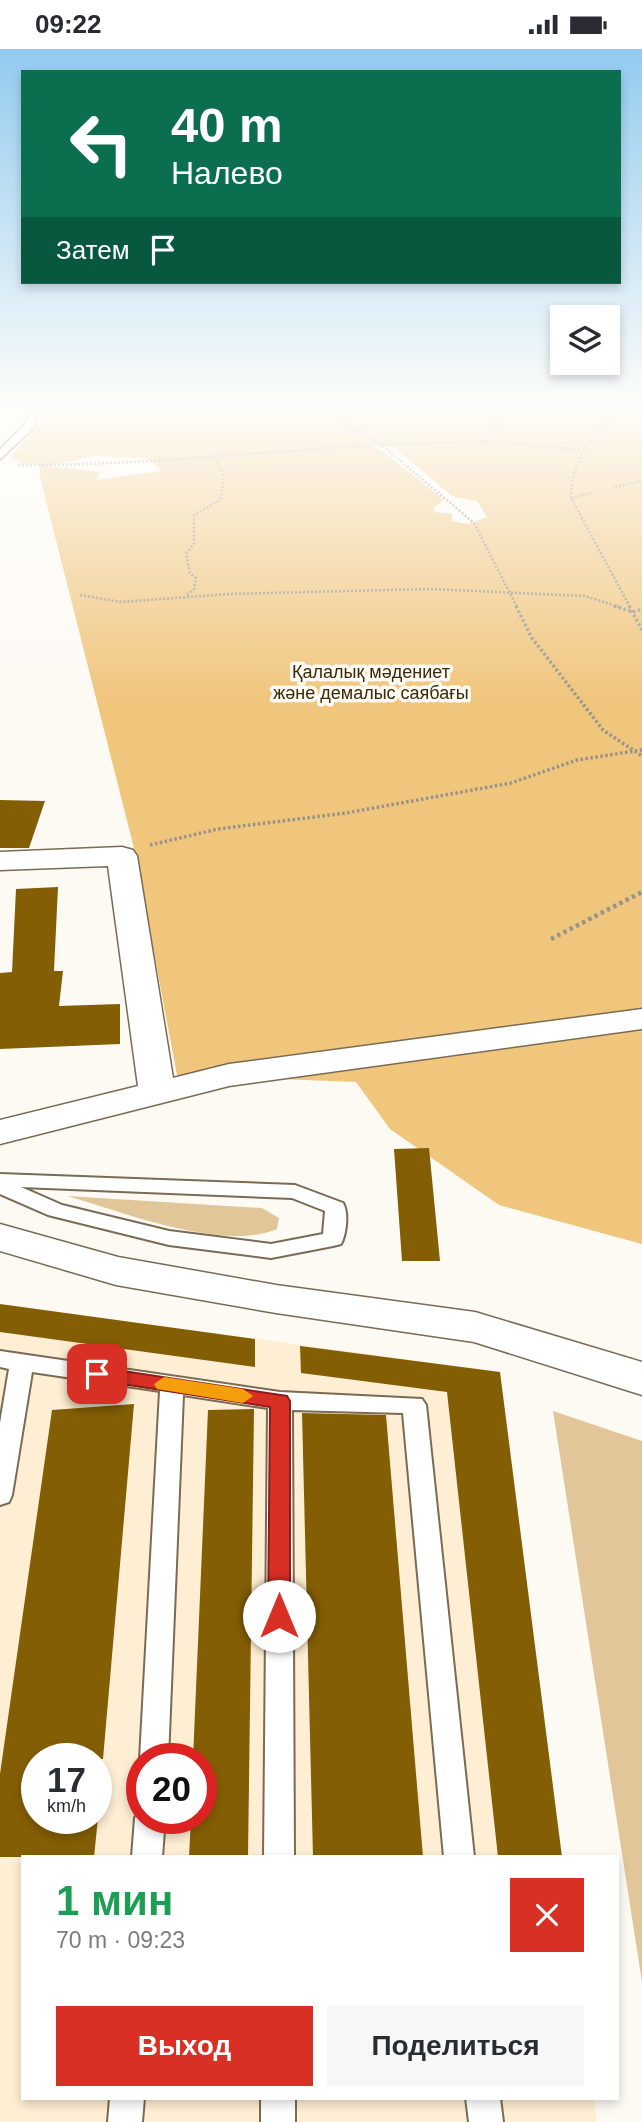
<!DOCTYPE html>
<html lang="ru">
<head>
<meta charset="utf-8">
<style>
  body { margin:0; font-family:Helvetica,sans-serif; background:#f7f7f7; color:#2b2b33; height:100vh; display:flex; flex-direction:column; font-size:26px; white-space:nowrap }
  * { box-sizing:border-box; margin:0 }
  p { font-size:23px; color:#7c7c81 }
  .icon { flex:none; width:38px; height:38px; fill:none; stroke:currentColor; stroke-width:2; stroke-linecap:round; stroke-linejoin:round }
  .map { position:relative; flex:1; overflow:hidden }
  .sheet { position:absolute; left:21px; top:1806px; width:598px; height:245px; display:flex; flex-direction:column; background:#fff; border-radius:0px; box-shadow:0 4px 10px #0003 }
  .sheet>* { flex:none }
  .top-card { position:absolute; left:21px; top:21px; width:600px; height:214px; border-radius:0px; box-shadow:0 4px 10px #0003; background:#0b6e4f; color:#fff; overflow:hidden }
  .tools { position:absolute; left:550px; top:256px; display:grid; gap:14px }
  .tools a { display:grid; place-items:center; width:70px; height:70px; border-radius:0px; background:#fff; box-shadow:0 4px 10px #0003; font-size:35px }
  .speed { position:absolute; left:21px; top:1694px; display:flex; gap:14px; font-size:35px; font-weight:700; text-align:center }
  .speed>* { display:grid; place-content:center; width:91px; height:91px; border-radius:50%; background:#fff; box-shadow:0 4px 10px #0003; line-height:1 }
  .speed small { font-size:18px; font-weight:400 }
  .speed .limit { border:10px solid #d22; background:#fff; color:#111 }
  .pin { position:absolute; display:grid; place-items:center; width:60px; height:60px; color:#fff; margin:-30px; border-radius:14px; box-shadow:0 4px 10px #0006 }
  .me { position:absolute; width:77px; margin:-38px; rotate:0deg; stroke-linejoin:round; filter:drop-shadow(0 0 5px #0008) }
  .turn { display:flex; align-items:center; gap:24px; height:147px; padding:0 35px; font-size:32px }
  .turn .icon { width:91px; height:91px; stroke-width:2.5 }
  .turn b { display:block; font-size:49px; line-height:60px }
  .then { display:flex; align-items:center; height:66px; padding:0 35px; background:#0003; gap:14px; font-size:26px }
  .round { display:grid; place-items:center; flex:none; width:74px; height:74px; border-radius:0px; background:#f7f7f7 }
  .headline { display:flex; align-items:center; justify-content:space-between; height:119px; padding:0 35px }
  h1 { font-size:42px; font-weight:600; line-height:52px; color:#1e9e55 }
  .cta { display:flex; gap:14px; margin-top:auto; padding:14px 35px }
  .cta a { flex:1; height:80px; border-radius:0px; background:#d93025; color:#fff; font-size:28px; font-weight:600; line-height:80px; text-align:center }
  .cta a+a { background:#f7f7f7; color:#2b2b33 }
  .status { display:flex; justify-content:space-between; align-items:center; height:49px; padding:0 35px; background:#fff; direction:ltr }
  .status svg { height:19px; fill:currentColor }
  .map>svg:first-child { display:block }
  .built { fill:#feeed3; fill-rule:evenodd }
  .green { fill:#e1c69a }
  .forest { fill:#f0c57c; fill-rule:evenodd }
  .building { fill:#845e05 }
  .lines { fill:none; stroke-linecap:round; stroke-linejoin:round }
  .service-casing { stroke:#796b54; stroke-width:4 }
  .minor-casing { stroke:#796b54; stroke-width:3 }
  .path-far2 { stroke:#98948b; stroke-width:2.5; stroke-dasharray:2 2; stroke-linecap:butt }
  .path-far1 { stroke:#98948b; stroke-width:3.5; stroke-dasharray:2.5 2.5; stroke-linecap:butt }
  .path { stroke:#98948b; stroke-width:4.5; stroke-dasharray:3.5 3.5; stroke-linecap:butt }
  .service { fill:#fff; fill-rule:evenodd }
  .minor { fill:#fff; fill-rule:evenodd }
  .route { fill:#d93025; stroke:#8d1f18; stroke-width:2 }
  .slow { fill:#f59e0b }
  .labels { text-anchor:middle; dominant-baseline:central; stroke-width:7; stroke-linejoin:round; paint-order:stroke }
  .far-park-label { font-size:18px; fill:#3b2a08; stroke:#fdfaf4 }
</style>
</head>
<body>
<div class="status"><b>09:22</b><svg viewBox="0 0 49 12"><path d="M0 12V9h3v3zM5 12V6h3v6zM10 12V3h3v9zM15 12V0h3v12zM26 1h20v11H26zM47 4h2v5h-2z"/></svg></div>
<div class="map">
<svg width="642" height="2073" viewBox="0 0 642 2073">
  <rect width="100%" height="100%" fill="#fdfaf4"/>
  <!-- built -->
  <path class="built" d="M0 1255 500 1323 562 1808H23V2049H594L597 2073H0ZM37 1710H96V1769H37ZM142 1710H201V1769H142Z"/>
  <!-- green -->
  <path class="green" d="M67 1147 262 1159 279 1169 277 1180C223 1203 123 1163 67 1147Z
    M553 1362 642 1392V1933Z"/>
  <!-- forest -->
  <path class="forest" d="M50 361H642V1195L499 1156 390 1080 356 1033 177 1026 135 803 40 428V416L23 414 11 408ZM376 394 395 399 452 447 477 452 487 468 468 475 452 472V465L435 463 434 458 444 451 383 402 368 396ZM93 407 147 409 162 422 96 431 101 423 49 417Z"/>
  <!-- building -->
  <path class="building" d="M0 751 45 752 29 799H0Z
    M58 838 54 922H63L59 957 120 955V995L0 1000V924L12 923 16 840Z
    M429 1099 440 1212H402L394 1100Z
    M0 1255 255 1290V1318L0 1283Z
    M300 1297 500 1323 562 1808H498L447 1343 301 1324Z
    M134 1355 103 1710H37V1769H98L94 1808H0V1725L52 1361Z
    M254 1360 248 1808H189L191 1769H201V1710H193L208 1361Z
    M302 1364 386 1366 423 1808H313Z"/>
  <g class="lines">
    <defs>
      <path id="service" d="M31 361H42L37 366 34 378 0 410V401L25 375Z
        M0 1125 295 1136 343 1154C349 1164 346 1186 341 1195L333 1197 271 1209 169 1196 48 1166 0 1145ZM21 1138 292 1149 325 1162 323 1185 271 1195 169 1182 62 1156Z
        M0 1302 280 1343 422 1350 426 1356 474 1808H444L403 1364 292 1361 294 1808H264L268 1359 183 1346 168 1710H142V1714L140 1710 160 1342 32 1323 12 1446 9 1453 0 1456V1374L9 1320 0 1318Z
        M142 1759V1769H165L162 1808H132L135 1769Z
        M110 2049H144L142 2073H108Z
        M261 2049H295V2073H261Z
        M466 2049H500L503 2073H469Z"/>
      <path id="minor" d="M122 798 133 801 137 807 173 1029 229 1015 642 960V980L229 1037 0 1095V1071L138 1037 108 817 0 821V803Z
        M0 1175 118 1208 276 1236 475 1263 642 1313V1346L474 1293 276 1264 116 1236 0 1202Z"/>
    </defs>
    <!-- service casing -->
    <use href="#service" class="service-casing"/>
    <!-- minor casing -->
    <use href="#minor" class="minor-casing"/>
    <!-- path-far2 -->
    <path class="path-far2" d="M336 361 342 373 384 398 474 474 517 558
      M617 361C592 388 571 411 571 449L630 558
      M487 393 502 361
      M18 416C174 417 329 393 485 393 517 393 548 399 580 401
      M615 438 642 432
      M571 449 595 443
      M80 546 121 553 229 545 430 540 585 547 619 558
      M187 546 194 540 196 529 190 524 186 505 194 495V466L220 451C225 435 225 423 215 409"/>
    <!-- path-far1 -->
    <path class="path-far1" d="M516 557 532 589 603 681 642 707
      M614 557 633 563 642 560
      M629 557 642 581
      M150 796 218 780 346 764 511 734 577 711 642 701"/>
    <!-- path -->
    <path class="path" d="M551 890 642 843"/>
    <!-- service -->
    <use href="#service" class="service"/>
    <!-- minor -->
    <use href="#minor" class="minor"/>
  </g>
  <!-- sky -->
  <linearGradient id="sky" x2="0" y2="1"><stop stop-color="#92cbef"/><stop offset="0.55" stop-color="#fefdfa"/><stop offset="1" stop-color="#fefdfa" stop-opacity="0"/></linearGradient>
  <rect width="642" height="651" fill="url(#sky)"/>
  <!-- route -->
  <path class="route" d="M97 1318 287 1347 290 1352V1567L287 1573 279 1576 272 1573 268 1567 270 1358 90 1330 87 1325 90 1320Z"/>
  <!-- slow -->
  <path class="slow" d="M164 1328 243 1340 253 1347 243 1354 157 1340 154 1335Z"/>
  <g class="labels">
    <!-- far-park labels -->
    <g class="far-park-label">
      <text x="371" y="623">Қалалық мәдениет<tspan x="371" dy="21">және демалыс саябағы</tspan></text>
    </g>
  </g>
</svg>
<div class="tools">
<a><svg class="icon" aria-label="layers" viewBox="0 0 24 24"><path d="M12 4l9 5-9 5-9-5zM3 14l9 5 9-5"/></svg></a>
</div>
<div class="speed"><div>17<small>km/h</small></div><div class="limit">20</div></div>
<div class="pin" style="left:97px;top:1325px;background:#d93025"><svg class="icon" aria-label="arrive" viewBox="0 0 24 24"><path d="M6 21V4h12l-3 4 3 4H6"/></svg></div>
<svg class="me" style="left:279px;top:1567px" viewBox="-20 -20 40 40"><circle r="19" fill="#fff"/><path d="M0-13L10 11 0 6-10 11z" fill="#d93025"/></svg>
<div class="top-card">
<div class="turn"><svg class="icon" aria-label="left" viewBox="0 0 24 24"><path d="M17 20v-9H6M10 6l-5 5 5 5"/></svg><div><b>40 m</b>Налево</div></div>
<div class="then">Затем<svg class="icon" aria-label="arrive" viewBox="0 0 24 24"><path d="M6 21V4h12l-3 4 3 4H6"/></svg></div>
</div>
<section class="sheet">
<div class="headline"><div><h1>1 мин</h1><p>70 m · 09:23</p></div><a class="round" style="background:#d93025;color:#fff"><svg class="icon" aria-label="close" viewBox="0 0 24 24"><path d="M6 6l12 12M18 6L6 18"/></svg></a></div>
<div class="cta"><a>Выход</a><a>Поделиться</a></div>
</section>
</div>
</body>
</html>
